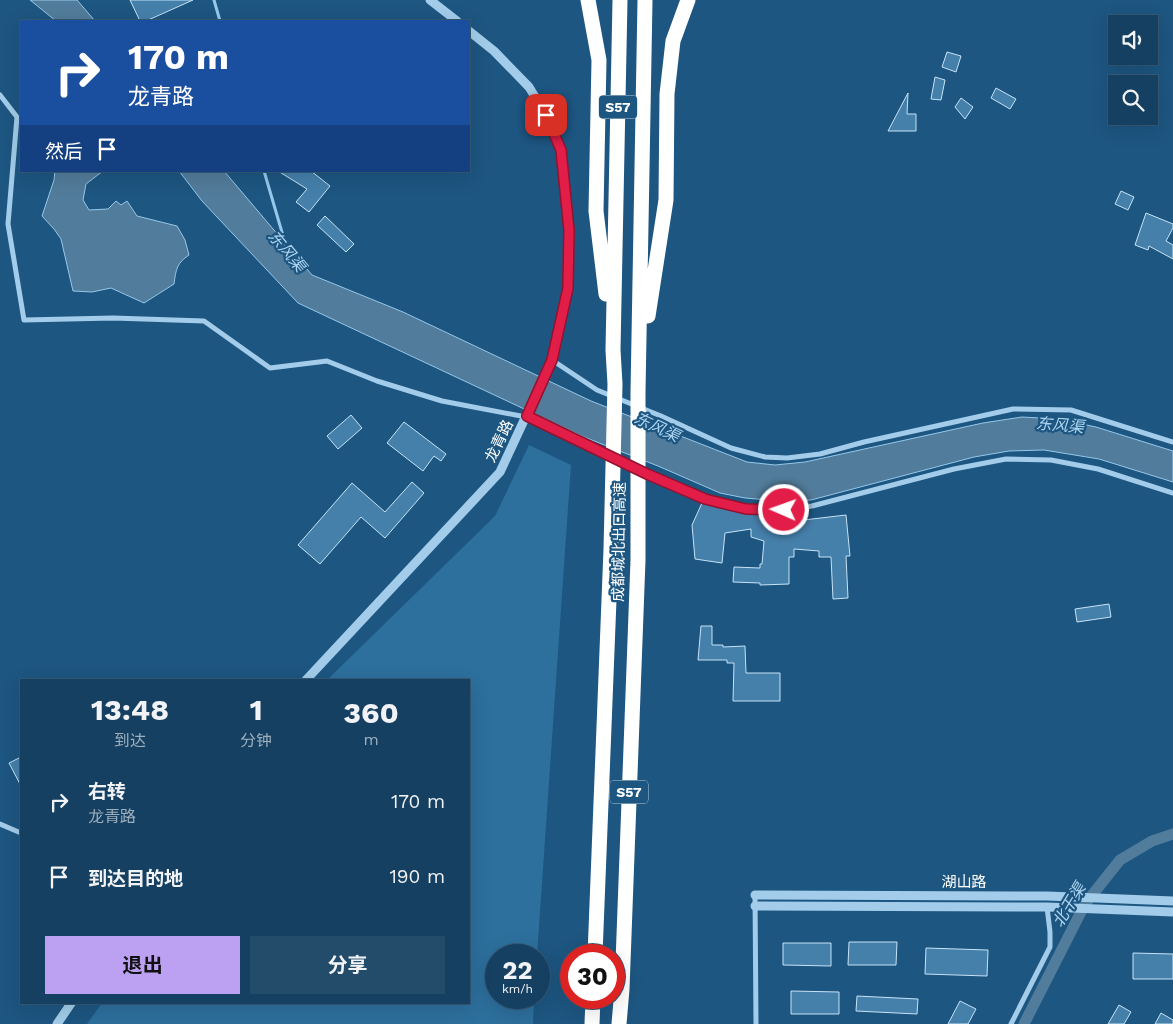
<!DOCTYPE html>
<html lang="zh">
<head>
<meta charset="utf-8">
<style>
  body { margin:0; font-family:"Work Sans","Noto Sans SC",sans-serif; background:#234b6a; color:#f1f3f6; height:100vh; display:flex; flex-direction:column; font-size:19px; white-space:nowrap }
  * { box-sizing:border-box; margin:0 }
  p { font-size:16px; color:#9eafbd }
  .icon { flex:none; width:28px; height:28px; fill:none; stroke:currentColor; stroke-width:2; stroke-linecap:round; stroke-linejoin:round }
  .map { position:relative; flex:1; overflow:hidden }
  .drawer { position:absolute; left:20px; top:679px; width:450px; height:325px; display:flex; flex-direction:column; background:#164061; border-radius:0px; box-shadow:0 5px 20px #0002,0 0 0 1px #355976 }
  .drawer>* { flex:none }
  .top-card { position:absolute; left:20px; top:20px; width:450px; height:152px; border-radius:0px; box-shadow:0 5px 20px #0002,0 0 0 1px #355976; background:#1a4fa0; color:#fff; overflow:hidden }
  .fabs { position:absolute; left:1108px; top:15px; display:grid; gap:10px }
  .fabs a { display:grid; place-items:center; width:50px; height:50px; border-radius:0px; background:#164061; box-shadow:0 5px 20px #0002,0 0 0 1px #355976; font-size:25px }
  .speed { position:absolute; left:485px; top:944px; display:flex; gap:10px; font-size:25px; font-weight:700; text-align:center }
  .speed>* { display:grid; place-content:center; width:65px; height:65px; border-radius:50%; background:#164061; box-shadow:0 5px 20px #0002,0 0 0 1px #355976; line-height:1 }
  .speed small { font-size:12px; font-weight:400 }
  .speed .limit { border:8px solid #d22; background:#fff; color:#111 }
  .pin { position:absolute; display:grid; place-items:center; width:42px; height:42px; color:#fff; margin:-21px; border-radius:10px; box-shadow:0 2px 8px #0006 }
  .me { position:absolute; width:55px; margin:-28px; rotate:272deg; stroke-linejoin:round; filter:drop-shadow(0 0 4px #0008) }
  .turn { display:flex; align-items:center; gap:18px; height:105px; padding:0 25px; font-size:22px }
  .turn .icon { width:65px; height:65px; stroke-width:2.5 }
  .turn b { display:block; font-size:35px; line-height:42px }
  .then { display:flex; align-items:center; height:48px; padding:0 25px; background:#0003; gap:10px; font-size:19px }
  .eta { display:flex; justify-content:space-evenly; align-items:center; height:85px; text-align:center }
  .eta b { font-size:30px; font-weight:700; line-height:35px }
  .cta { display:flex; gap:10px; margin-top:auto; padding:10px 25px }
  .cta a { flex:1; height:58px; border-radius:0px; background:#bca0f2; color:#111; font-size:20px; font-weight:700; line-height:58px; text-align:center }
  .cta a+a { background:#234b6a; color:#f1f3f6 }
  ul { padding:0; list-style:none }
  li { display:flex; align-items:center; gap:15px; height:75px; padding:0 25px }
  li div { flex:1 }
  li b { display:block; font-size:19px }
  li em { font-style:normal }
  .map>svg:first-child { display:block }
  .green { fill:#2d6f9d }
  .water { fill:#527c9b; stroke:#95c8eb }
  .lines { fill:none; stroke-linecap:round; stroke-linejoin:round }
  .stream { stroke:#95c8eb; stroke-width:3 }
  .canal { stroke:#527c9b; stroke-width:11 }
  .building { fill:#4580ab; stroke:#c6e3f7 }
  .minor { stroke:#a2cce9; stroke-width:5 }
  .tertiary { stroke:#a2cce9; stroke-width:9 }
  .motorway { stroke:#fff; stroke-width:15 }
  .route-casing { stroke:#92132f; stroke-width:12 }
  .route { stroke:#e11d48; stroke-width:9 }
  .labels { text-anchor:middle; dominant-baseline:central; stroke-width:4.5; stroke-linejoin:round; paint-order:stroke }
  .shield { fill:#1d5681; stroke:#bbccd9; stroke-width:1 }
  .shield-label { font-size:14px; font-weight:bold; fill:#fff }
  .street-label { font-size:15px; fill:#fff; stroke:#1d5681 }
  .water-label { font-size:16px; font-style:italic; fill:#add5f1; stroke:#1d5681 }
</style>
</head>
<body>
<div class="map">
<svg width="1173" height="1024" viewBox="0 0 1173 1024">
  <rect width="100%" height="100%" fill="#1d5681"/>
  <!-- green -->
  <path class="green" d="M529 445 571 465 537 955H496V998H534L533 1024H87L102 1003 469 1002V680H327L495 516Z"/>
  <!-- water -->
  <path class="water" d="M30 0H77L95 21H56Z
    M55 171H103L86 184 83 200 89 210 108 209 116 201 121 205 127 201 137 216 177 226 185 240 189 255C177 263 176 269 174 284L144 303 111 288 92 292 73 291 61 239 54 229 42 216 54 180Z
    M179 171H224L312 275 403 312 591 401 747 462 775 465 805 462 983 423 1022 417 1058 419 1096 427 1173 451V482L1099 459 1044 450 1009 451 974 457 811 500 779 501 745 498 720 493 658 466 584 437 298 303 202 201Z"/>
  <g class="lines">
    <!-- stream -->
    <path class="stream" d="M214 0 220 21
      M264 171 286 246"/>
    <!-- canal -->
    <path class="canal" d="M1024 1024 1085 904 1120 860 1152 841 1173 834"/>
  </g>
  <!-- building -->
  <path class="building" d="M130 0H193L146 21H140Z
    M947 52 961 56 956 72 942 67Z
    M935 77 945 80 941 100 931 99Z
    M996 88 1016 99 1010 109 991 98Z
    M908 93 907 114H916V131H888Z
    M961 98 973 107 965 119 955 107Z
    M278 171H311L330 186 309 212 296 202 307 189Z
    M1121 191 1134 197 1128 210 1115 204Z
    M1146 213 1173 224V228L1166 241 1173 245V259L1149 246 1148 250 1135 245Z
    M325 216 354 244 346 252 317 225Z
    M351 415 362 428 338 449 327 436Z
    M404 422 446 454 441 461 434 456 423 471 387 443Z
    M412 482 424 493 385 538 361 517 320 564 298 545 352 483 385 512Z
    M702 503 746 513 784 514 796 513 795 521 846 515 850 556H846L848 598 833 599 831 557H819V551L794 549V557H789V584L760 585V583L733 582 734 567 760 568V564H762L764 541 751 537V529L725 533 722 563 695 559 692 525Z
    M1109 604 1111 617 1077 622 1075 609Z
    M701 626H712V645H723V647L745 646 746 673H780V701H733L734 663H727V660H698Z
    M21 757V786L9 763Z
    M849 942H897L896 965H848Z
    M783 943H831V966L783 965Z
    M926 948 988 950 987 976 925 974Z
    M1133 953 1173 954V979H1133Z
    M791 991 839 992V1014H791Z
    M857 996 918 999 917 1014 856 1011Z
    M960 1001 976 1009 968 1024H948Z
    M1119 1005 1131 1012 1124 1024H1108Z
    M1161 1013 1173 1020V1024H1155Z"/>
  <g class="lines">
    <!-- minor -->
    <path class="minor" d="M0 95 17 117 8 224 24 320 113 318 204 321 270 368 327 361 377 381 442 401 526 417
      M552 360 597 390 661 416 731 448 765 457 787 458 820 454 864 442 1013 409 1071 410 1173 442
      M527 416 647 474 705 499 746 509 784 510 812 506 954 469 1006 459 1051 460 1098 469 1173 493
      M0 824 21 833
      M755 895 756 1024
      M1011 1024 1050 947V932L1047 907"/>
    <!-- tertiary -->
    <path class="tertiary" d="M430 0 457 21
      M306 680 500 472 552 360 568 288 569 230 561 150 546 115 529 87 494 51 469 31
      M755 895 1047 896 1173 901
      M755 906 1047 907 1173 912
      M57 1024 72 1002"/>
    <!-- motorway -->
    <path class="motorway" d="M588 0 599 60 596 211 606 294
      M648 316 666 200 667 94 673 41 688 0
      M595 955 611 549 615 384 613 350 620 0
      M592 1024 593 998
      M619 1024 622 989 638 560V393L645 0"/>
  </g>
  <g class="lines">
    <defs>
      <path id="route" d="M546 115 561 150 569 230 568 288 552 360 527 416 647 474 705 499 746 509 784 510"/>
    </defs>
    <!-- route casing -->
    <use href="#route" class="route-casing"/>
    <!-- route -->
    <use href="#route" class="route"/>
  </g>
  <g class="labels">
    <!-- shield labels -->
    <g class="shield">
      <rect x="599" y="95.5" width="38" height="23" rx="4"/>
      <rect x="610" y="780.5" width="38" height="23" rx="4"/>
    </g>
    <g class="shield-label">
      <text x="618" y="107">S57</text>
      <text x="629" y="792">S57</text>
    </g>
    <!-- street labels -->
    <g class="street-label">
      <text transform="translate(499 441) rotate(-64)">龙青路</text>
      <text transform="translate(619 542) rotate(-89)">成都城北出口高速</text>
      <text x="964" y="882">湖山路</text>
    </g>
    <!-- water labels -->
    <g class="water-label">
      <text transform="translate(287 251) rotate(50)">东风渠</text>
      <text transform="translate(1060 425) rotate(5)">东风渠</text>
      <text transform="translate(657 427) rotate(25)">东风渠</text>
      <text transform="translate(1069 905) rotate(-59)">北干渠</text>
    </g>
  </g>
</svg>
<div class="fabs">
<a><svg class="icon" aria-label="sound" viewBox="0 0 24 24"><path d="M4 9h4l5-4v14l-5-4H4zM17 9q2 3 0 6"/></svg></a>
<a><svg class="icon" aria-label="search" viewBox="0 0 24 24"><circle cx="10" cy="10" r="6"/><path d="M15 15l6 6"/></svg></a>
</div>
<div class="speed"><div>22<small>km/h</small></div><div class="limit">30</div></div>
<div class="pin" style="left:546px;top:115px;background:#d93025"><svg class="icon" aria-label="arrive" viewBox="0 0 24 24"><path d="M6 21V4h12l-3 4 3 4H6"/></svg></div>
<svg class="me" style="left:784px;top:510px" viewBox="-20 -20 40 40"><circle r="17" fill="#e11d48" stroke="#fff" stroke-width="3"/><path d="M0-11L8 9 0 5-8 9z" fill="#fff"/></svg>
<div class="top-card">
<div class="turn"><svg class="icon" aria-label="right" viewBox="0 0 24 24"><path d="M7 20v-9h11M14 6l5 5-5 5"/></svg><div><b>170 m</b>龙青路</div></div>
<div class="then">然后<svg class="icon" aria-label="arrive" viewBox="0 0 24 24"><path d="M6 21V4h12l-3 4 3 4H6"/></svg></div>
</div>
<section class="drawer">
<div class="eta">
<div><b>13:48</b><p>到达</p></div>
<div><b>1</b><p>分钟</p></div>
<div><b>360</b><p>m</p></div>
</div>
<ul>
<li><svg class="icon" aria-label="right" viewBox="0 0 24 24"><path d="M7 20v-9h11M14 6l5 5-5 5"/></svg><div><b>右转</b><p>龙青路</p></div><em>170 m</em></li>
<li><svg class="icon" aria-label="arrive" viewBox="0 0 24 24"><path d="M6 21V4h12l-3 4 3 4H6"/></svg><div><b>到达目的地</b></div><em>190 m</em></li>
</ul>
<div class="cta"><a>退出</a><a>分享</a></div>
</section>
</div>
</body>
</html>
